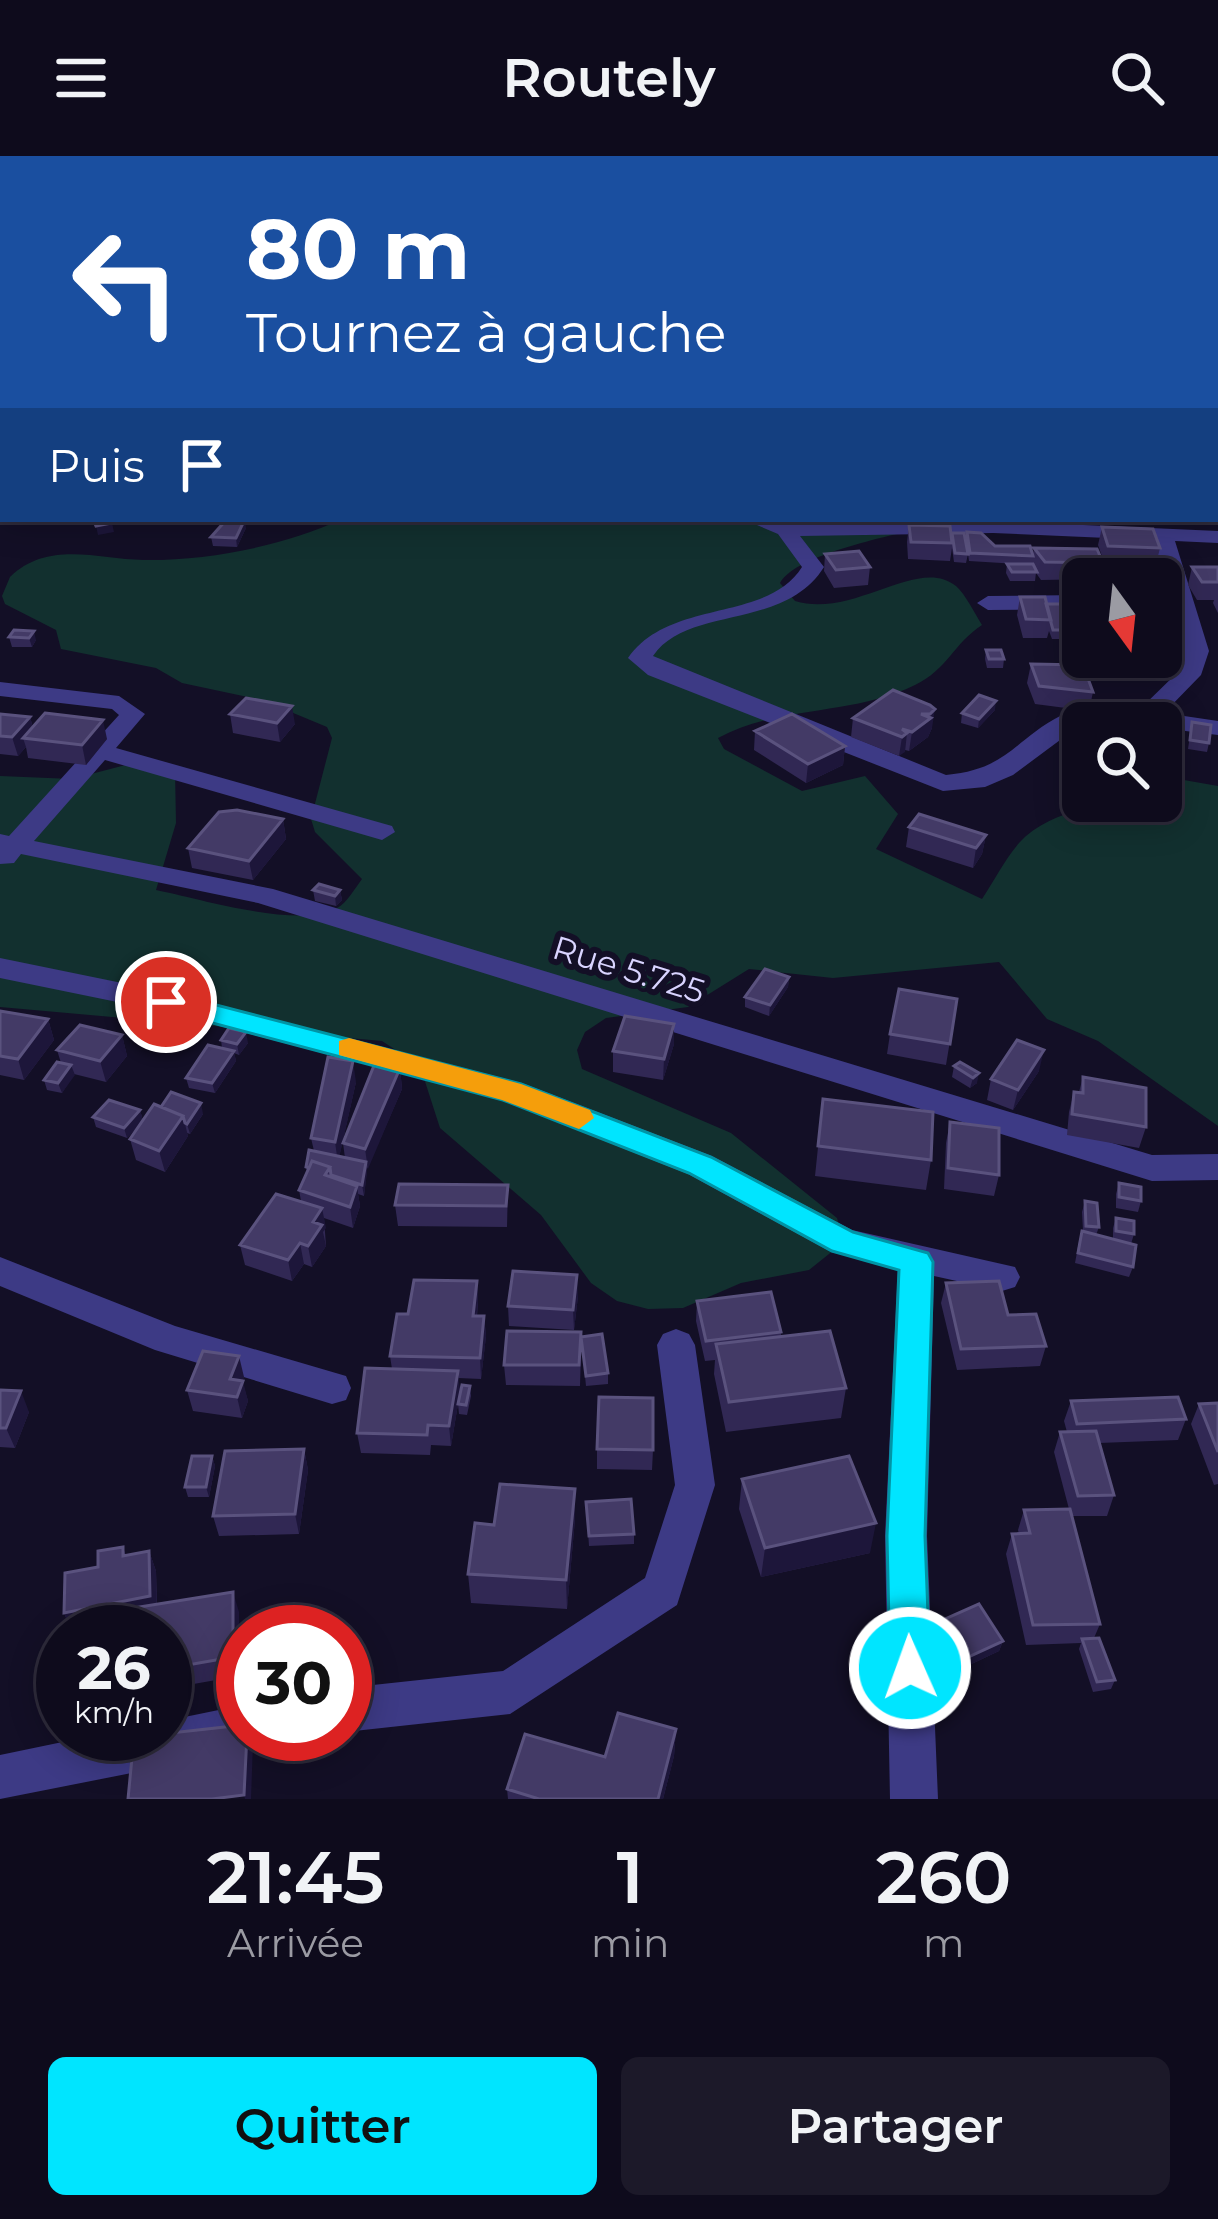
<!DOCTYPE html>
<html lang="fr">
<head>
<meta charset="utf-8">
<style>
  body { margin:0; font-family:Montserrat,sans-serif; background:#1c1929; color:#f1f3f6; height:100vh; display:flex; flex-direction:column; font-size:45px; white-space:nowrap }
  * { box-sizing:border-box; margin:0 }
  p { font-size:39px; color:#9b9ba3 }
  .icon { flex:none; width:66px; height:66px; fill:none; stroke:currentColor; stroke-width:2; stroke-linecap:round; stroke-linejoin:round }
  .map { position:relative; height:1643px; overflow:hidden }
  .drawer { display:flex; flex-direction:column; background:#0e0b1c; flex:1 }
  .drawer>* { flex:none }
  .hud { position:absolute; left:0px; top:0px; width:1218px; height:366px; box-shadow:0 6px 30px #0003,0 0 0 3px #2e2b3b; background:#1a4fa0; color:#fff; overflow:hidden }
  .needle { width:78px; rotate:165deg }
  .tools { position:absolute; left:1062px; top:402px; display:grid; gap:24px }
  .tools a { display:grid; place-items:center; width:120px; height:120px; border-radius:18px; background:#0e0b1c; box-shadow:0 6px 30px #0003,0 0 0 3px #2e2b3b; font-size:60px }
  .speed { position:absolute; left:36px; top:1449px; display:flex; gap:24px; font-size:60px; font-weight:700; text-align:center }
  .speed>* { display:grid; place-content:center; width:156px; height:156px; border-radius:50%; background:#0e0b1c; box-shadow:0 6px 30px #0003,0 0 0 3px #2e2b3b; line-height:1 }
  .speed small { font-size:30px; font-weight:400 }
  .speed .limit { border:18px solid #d22; background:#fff; color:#111 }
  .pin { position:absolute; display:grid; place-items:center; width:102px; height:102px; color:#fff; margin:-51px; border:6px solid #fff; border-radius:50%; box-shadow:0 3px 12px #0007 }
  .me { position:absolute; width:132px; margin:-66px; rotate:358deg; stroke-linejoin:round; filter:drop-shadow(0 0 9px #0008) }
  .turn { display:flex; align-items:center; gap:42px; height:252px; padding:0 48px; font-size:54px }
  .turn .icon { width:156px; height:156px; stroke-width:2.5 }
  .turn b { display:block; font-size:84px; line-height:102px }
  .then { display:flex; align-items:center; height:114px; padding:0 48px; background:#0003; gap:24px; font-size:45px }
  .eta { display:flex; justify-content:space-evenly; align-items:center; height:204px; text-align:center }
  .eta b { font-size:72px; font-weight:600; line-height:84px }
  .cta { display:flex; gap:24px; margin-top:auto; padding:24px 48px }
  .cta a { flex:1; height:138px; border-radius:18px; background:#00e5ff; color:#111; font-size:48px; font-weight:600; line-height:138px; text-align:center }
  .cta a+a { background:#1c1929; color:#f1f3f6 }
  header { display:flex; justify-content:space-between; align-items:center; height:156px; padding:0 48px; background:#0e0b1c; font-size:54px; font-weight:600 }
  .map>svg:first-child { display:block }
  .green { fill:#12302f }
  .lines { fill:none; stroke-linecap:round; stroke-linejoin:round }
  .minor { fill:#3d3a85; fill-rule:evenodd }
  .wall { fill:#312854 }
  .shaded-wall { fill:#1d163a }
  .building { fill:#433a66; stroke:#5a527e; stroke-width:3 }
  .route { fill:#00e5ff; stroke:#0095a6; stroke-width:3 }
  .slow { fill:#f59e0b }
  .labels { text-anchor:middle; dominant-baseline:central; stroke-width:12; stroke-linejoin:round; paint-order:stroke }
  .street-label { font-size:33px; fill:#d9d4ff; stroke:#130f26 }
</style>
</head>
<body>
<header><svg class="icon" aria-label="menu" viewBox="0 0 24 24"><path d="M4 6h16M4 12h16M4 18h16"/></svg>Routely<svg class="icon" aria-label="search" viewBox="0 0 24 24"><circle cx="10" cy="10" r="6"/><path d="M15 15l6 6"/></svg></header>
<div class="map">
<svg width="1218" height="1643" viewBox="0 0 1218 1643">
  <rect width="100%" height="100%" fill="#130f26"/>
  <!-- green -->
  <path class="green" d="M342 363H933L930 370C896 379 797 397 780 427L795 445C854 463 918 399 956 430 966 439 975 458 982 469 954 487 947 514 915 529 852 560 779 549 718 582L724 593 802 635 865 620 898 658 876 693 982 743C994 725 1005 703 1019 687 1052 651 1116 645 1161 645V620L1218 630V970L1098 885 1047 863 999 806 833 822 749 813 688 851 606 862 585 876 577 894 582 913 731 977 837 1062 844 1086 809 1114 741 1127 683 1152 648 1153 617 1145 591 1127 541 1059 440 972 420 910 382 885 0 851V620L72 623 137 606 175 615 176 667 156 734C197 742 301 774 337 752 347 747 355 732 362 723L315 676 311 663 332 582 327 571 262 544 182 527 156 512 61 493 56 474 5 448 2 440 10 421C48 384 98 403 143 404 208 405 284 390 342 363Z"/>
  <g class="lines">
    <!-- minor -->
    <path class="minor" d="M366 0H378L380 3H368Z
      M639 0H651L653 3H641Z
      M958 0H973L975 3H960Z
      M1215 13H1218V21H1215Z
      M0 17 3 18V34L0 33Z
      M1215 273 1218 274V290L1215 289Z
      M743 363 787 368 993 365 1218 375V387L1175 385 1209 495 1201 519 1164 557 1218 565V579L1161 572V567H1083L1013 619 985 631 943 635 648 519 628 502C670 442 767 467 802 411L778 378ZM993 377 1153 384 1185 495 1182 512 1138 555C1117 555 1081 549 1062 559 1013 584 1009 613 946 619L653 500C688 449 784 475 824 411L800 380Z
      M1083 439V453L988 454 977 447 988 440Z
      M0 526 119 540 145 558 116 592 392 670 395 676 382 684 105 604 34 685 273 733 1152 999 1218 998V1024L1152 1025 258 747 21 698 14 707 0 708V678L9 680 119 559 112 553 0 540Z
      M0 802 166 836 522 927 712 1000 852 1074 1015 1111 1020 1121 1015 1131 1002 1135 934 1120 927 1380 938 1643H890L885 1380 898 1112 831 1096 688 1018 502 944 166 856 0 822Z
      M0 1101 175 1170 346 1220 351 1232 346 1244 332 1248 155 1194 0 1130Z
      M676 1173 689 1178 695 1189 715 1329 677 1449 510 1558 345 1576V1532L503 1515 645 1422 675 1329 657 1189 663 1178Z
      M243 1549V1578H263L259 1588 243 1595 0 1643V1599L101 1578H165V1565Z"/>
  </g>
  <!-- wall -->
  <path class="wall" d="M909 369 966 385 967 376 995 390 1033 398 1034 392 1103 403 1098 389 1102 371 1160 392 1157 404 1165 412 1163 421 1102 420 1101 417 1100 423 1041 424 1036 417 1035 425H1010L1006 417 1007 408H1019L969 405 968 398 966 407 954 406 952 392 950 405 908 403 907 386Z
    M246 372 237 391 213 390 211 381Z
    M825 398 870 411 868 429 834 432 824 415Z
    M1192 411H1218V457L1213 447 1214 444H1197L1188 429Z
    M1020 441 1046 448 1066 461 1078 474 1076 483H1052L1049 475 1047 482H1023L1017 459Z
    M1079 444H1083V485H1081L1076 462Z
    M14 474 36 484 32 491H12L9 481Z
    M986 494 1004 503 1003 512H987L985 503Z
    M1031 508 1093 536 1089 555 1035 548 1027 527Z
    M930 549 932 572 928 581 909 595 905 594 899 600 851 581 853 562Z
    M995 554 978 572 961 567 962 557Z
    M0 558 30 561 33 572 107 583 86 609 28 602 26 591 18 600 0 598Z
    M230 558 295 568 280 586 233 577Z
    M1192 566 1209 587 1207 596 1188 593Z
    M755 575 845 590 843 609 806 627 754 594Z
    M283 663 286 683 253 724 192 712 188 692Z
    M909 671 986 679 982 698 973 712 906 691Z
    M313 734H340L342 744 336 750 315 745Z
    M789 821 788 831 769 860 745 851V841Z
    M957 843 946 909 887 898 890 878Z
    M0 855 48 863 54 884 24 924 0 919Z
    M674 868V888L663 924 613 916V895Z
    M122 879 127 900 106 926 74 918 62 937 47 934 44 924 61 907 57 894Z
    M221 884 248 887 239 899 234 897 236 905 215 937 189 932 186 922 222 892Z
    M960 906 977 927 970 932 952 921 954 910Z
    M400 912 402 933 367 1013 364 1040 358 1038 360 1050 353 1072 324 1062 326 1090 312 1111 304 1108 292 1125 245 1109 240 1089 301 1045 299 1034 307 1016 306 1011 314 995 311 982 356 926 339 1001 345 1002 343 987Z
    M1039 915 1013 954 987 944 991 923Z
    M1083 921 1146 971 1139 992 1067 979 1069 956 1074 936H1079Z
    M823 943 931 1004 926 1034 815 1020Z
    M161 951 203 958 190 978 187 977 188 980 165 1016 136 1004 130 983Z
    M140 954 143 965 127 982 96 971 93 961Z
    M950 966 999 1019 994 1040 944 1033 946 987Z
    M1119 1027 1141 1045 1138 1056 1116 1052V1038Z
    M508 1029 507 1071 398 1070 395 1049Z
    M1085 1045 1099 1071 1096 1079 1113 1083V1072L1116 1062 1134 1078 1131 1088 1133 1111 1129 1121 1075 1107 1079 1085 1083 1075 1082 1056Z
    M477 1125 478 1146 477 1160H484L486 1180 481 1223 458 1222 460 1236 451 1290 431 1289 430 1299 361 1297 357 1277 392 1213 390 1200Z
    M946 1127 1008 1159 1046 1190 1040 1210 957 1214 941 1147Z
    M578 1140 574 1174 509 1170 508 1150Z
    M697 1145 781 1176V1180L846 1232 841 1262 726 1276 714 1218 715 1204 705 1205 696 1165Z
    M581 1181 608 1217V1228L586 1230Z
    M581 1196 580 1230 506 1229 504 1209Z
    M244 1221 242 1225 248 1245 242 1262 193 1255 187 1234Z
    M470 1230 471 1240 467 1259 459 1258 458 1248Z
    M0 1234 29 1256 15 1292 0 1291Z
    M1071 1245 1186 1263 1178 1284 1099 1287 1114 1339 1107 1360H1072L1100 1468 1094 1482 1115 1524 1111 1533 1093 1536 1079 1493 1081 1487 1026 1489 1006 1398 1012 1378H1019L1018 1374 1024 1354 1069 1353 1054 1296 1060 1276H1067L1064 1265Z
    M1218 1247V1328L1214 1329 1191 1268 1199 1248Z
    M304 1293 308 1314 299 1378 219 1380 213 1360Z
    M597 1293 653 1294 652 1314 597 1313Z
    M212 1300 215 1310 209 1341H188L185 1331Z
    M742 1323 870 1397 761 1421 739 1353Z
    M575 1333V1363L567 1453 471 1447 468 1418 494 1369Z
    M586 1346 634 1378V1388L589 1390Z
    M123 1391 126 1400 149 1395 156 1415 157 1448 239 1456V1520L165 1533V1476L132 1465 72 1476 64 1457 98 1411Z
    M943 1464 1003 1485 999 1495 963 1512 941 1474Z
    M676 1573 674 1600 663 1643H508L507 1633 605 1601Z"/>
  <!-- shaded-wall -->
  <path class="shaded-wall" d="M245 363 246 372 237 391 236 382Z
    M112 367 114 376 98 379 96 370Z
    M34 475 36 484 32 491 29 482Z
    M996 545 995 554 978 572 979 563Z
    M292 550 295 568 280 586 277 567Z
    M935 553 932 572 928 581 909 595 912 576 930 563V558Z
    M30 561 35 580 23 582 26 591 18 600 12 581Z
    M103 564 107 583 86 609 82 589Z
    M907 577 905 596 899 600 902 581Z
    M845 590 843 609 806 627 808 608Z
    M283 663 286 683 253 724 249 705Z
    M986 679 982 698 973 712 976 692Z
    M340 734 342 744 336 750 335 740Z
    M789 821 788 831 769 860 770 849Z
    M48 863 54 884 24 924 18 903Z
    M674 868V888L663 924 664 903Z
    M246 876 248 887 239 899 237 888Z
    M122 879 127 900 106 926 100 905Z
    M1044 894 1039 915 1013 954 1018 934Z
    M234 895 236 905 215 937 212 927Z
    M353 905 356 926 338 1007 335 986Z
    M71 909 75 919 62 937 58 927Z
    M400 912 402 933 368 1013 365 993Z
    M979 917 977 927 970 932 973 922Z
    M201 947 203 958 190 978 187 968Z
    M140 954 143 965 127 982 124 972Z
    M183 960 188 980 165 1016 159 995Z
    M366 1006 367 1017 364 1040 362 1029Z
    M357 1030 360 1050 353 1072 350 1051Z
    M322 1052 326 1072 323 1076 326 1090 312 1111 308 1090 313 1066Z
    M300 1087 304 1108 292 1125 288 1104Z
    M577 1119 578 1140 574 1174 573 1154Z
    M477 1125 478 1146 474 1180 473 1160Z
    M484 1160 486 1180 481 1223 480 1202Z
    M239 1200 244 1221 235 1243 230 1223Z
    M458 1215 460 1236 451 1290 449 1270Z
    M243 1225 248 1245 242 1262 237 1241Z
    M21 1235 29 1256 15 1292 6 1272Z
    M304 1293 308 1314 299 1378 295 1358Z
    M212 1300 215 1310 209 1341 206 1331Z
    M575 1333V1363L567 1453 566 1424Z
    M876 1367 870 1397 761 1421 765 1392Z
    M149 1395 156 1415 157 1460 72 1476 64 1457Z
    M233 1436 239 1456V1520L233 1501Z
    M1003 1485 999 1495 963 1512 966 1502Z
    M676 1573 674 1600 663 1643H658Z
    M247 1578H250L253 1587 251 1643H245L244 1639Z"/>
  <!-- building -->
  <path class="building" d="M11 0H32V3H12Z
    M93 363H110L112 367 96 370Z
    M227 363H245L236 382 211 381Z
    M909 369 950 370 952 387 911 386Z
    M1102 371 1153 373 1160 392 1108 390Z
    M967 376 981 377 995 390H1030L1033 400 970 397Z
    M952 377H964L968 398 955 397Z
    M1034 392 1097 393 1103 407 1045 406Z
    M859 395 870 411 836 414 825 398Z
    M1101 403 1162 404 1165 412 1104 411Z
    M1007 408H1033L1037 416H1012Z
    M1192 411H1218V426H1202Z
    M1020 441H1045L1051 464 1026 463Z
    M1046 448H1062L1066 461 1074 462 1078 474H1053Z
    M14 474 34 475 29 482 9 481Z
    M986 494H1001L1004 503H989Z
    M1031 508 1083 509 1093 536 1039 530Z
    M893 534 930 549 935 553 930 558H921L931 562 912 576 902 573 907 577 902 581 853 562Z
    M979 539 996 545 979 563 962 557Z
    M246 542 292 550 277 567 230 558Z
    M45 557 103 564 82 589 23 582Z
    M0 558 30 561 12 581 0 580Z
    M792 558 845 590 808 608 755 575Z
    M1192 566 1211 569 1209 587 1190 584Z
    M237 654 283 663 249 705 188 692 219 656Z
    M919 658 986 679 976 692 909 671Z
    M319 728 340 734 335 740 313 734Z
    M765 813 789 821 770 849 745 841Z
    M899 833 957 843 950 888 890 878Z
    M0 855 48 863 18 903 0 900Z
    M625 860 674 868 664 903 613 895Z
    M80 869 122 879 100 905 57 894Z
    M229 872 246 876 237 888 221 884Z
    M1017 884 1044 894 1018 934 991 923Z
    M208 889 234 895 212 927 186 922Z
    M328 901 353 905 335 986 311 982Z
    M57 906 71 909 58 927 44 924Z
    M960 906 979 917 973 922 954 910Z
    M375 907 400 912 365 993 343 987Z
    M1083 921 1146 932V971L1072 958 1074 936 1083 937Z
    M171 936 201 947 187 968 185 967 183 960 161 951Z
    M823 943 933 956 931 1004 818 990Z
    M109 944 140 954 124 972 93 961Z
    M154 948 183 960 159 995 130 983Z
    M950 966 999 972V1019L948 1012Z
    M309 994 366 1006 362 1029 331 1019 330 1011 312 1005 309 1012 306 1011Z
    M312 1005 330 1011 325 1019 357 1030 350 1051 299 1034Z
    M1119 1027 1141 1031V1045L1119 1041Z
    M399 1028 508 1029 506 1050 395 1049Z
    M276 1038 322 1052 313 1066 322 1069 308 1090 300 1087 288 1104 240 1089Z
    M1085 1045 1097 1047 1099 1071 1086 1070Z
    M1116 1062 1134 1065V1078L1116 1075Z
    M1082 1075 1136 1089 1133 1111 1078 1097Z
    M513 1115 577 1119 573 1154 508 1150Z
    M414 1124 477 1125 473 1160H484L480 1202 390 1200 397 1158H408Z
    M999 1125 1008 1159 1036 1158 1046 1190 961 1193 946 1127Z
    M771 1136 781 1176 706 1185 697 1145Z
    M507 1175 581 1176 579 1209H504Z
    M830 1175 846 1232 729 1246 716 1188Z
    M602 1178 608 1217 586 1220 581 1181Z
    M203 1195 239 1200 230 1223 243 1225 237 1241 187 1234Z
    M365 1212 458 1215 449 1270 428 1269 427 1279 357 1277Z
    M462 1229 470 1230 466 1249 458 1248Z
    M0 1234 21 1235 6 1272H0Z
    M599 1241 653 1242V1294L597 1293Z
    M1178 1241 1186 1263 1077 1268 1071 1245Z
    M1218 1247V1296L1199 1248Z
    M1096 1275 1114 1339 1078 1340 1060 1276Z
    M304 1293 295 1358 213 1360 225 1295Z
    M192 1300H212L206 1331H185Z
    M849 1300 876 1367 765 1392 742 1323Z
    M500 1328 575 1333 566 1424 468 1418 475 1367 494 1369Z
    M631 1343 634 1378 589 1380 586 1346Z
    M1070 1353 1100 1468 1033 1469 1012 1378 1030 1377 1024 1354Z
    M123 1391V1400L149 1395 150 1440 64 1457 65 1417 98 1411V1395Z
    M233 1436V1501L165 1513V1476H132L133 1452Z
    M979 1448 1003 1485 966 1502 943 1464Z
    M1099 1482 1115 1524 1097 1526 1082 1483Z
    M618 1557 676 1573 658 1643H539L507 1633 525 1578 605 1601Z
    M243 1569V1578H247L244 1639 212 1643H128L134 1581Z"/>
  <!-- route -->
  <path class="route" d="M166 836 521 928 711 1001 853 1076 928 1097 933 1106 925 1380 930 1512 924 1526 910 1531 896 1526 890 1512 887 1380 899 1114 832 1095 689 1017 503 944 156 852V839Z"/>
  <!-- slow -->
  <path class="slow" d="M349 882 521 928 590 954 594 962 579 973 502 944 339 899V885Z"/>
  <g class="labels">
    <!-- street labels -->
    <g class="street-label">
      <text transform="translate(629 813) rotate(17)">Rue 5.725</text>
    </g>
  </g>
</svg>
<div class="tools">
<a><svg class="needle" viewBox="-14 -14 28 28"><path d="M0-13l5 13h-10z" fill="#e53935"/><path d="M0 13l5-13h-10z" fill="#9b9ba3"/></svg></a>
<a><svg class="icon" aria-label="search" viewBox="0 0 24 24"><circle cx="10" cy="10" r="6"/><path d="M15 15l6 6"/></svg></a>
</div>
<div class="speed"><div>26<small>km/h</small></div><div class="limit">30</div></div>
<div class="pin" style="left:166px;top:846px;background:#d93025"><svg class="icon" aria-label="arrive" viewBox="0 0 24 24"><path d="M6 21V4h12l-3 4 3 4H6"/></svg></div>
<svg class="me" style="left:910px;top:1512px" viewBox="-20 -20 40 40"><circle r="17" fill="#00e5ff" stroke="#fff" stroke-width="3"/><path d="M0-11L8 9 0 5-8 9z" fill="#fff"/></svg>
<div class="hud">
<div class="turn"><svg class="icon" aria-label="left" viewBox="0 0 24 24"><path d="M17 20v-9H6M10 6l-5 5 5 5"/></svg><div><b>80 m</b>Tournez à gauche</div></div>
<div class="then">Puis<svg class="icon" aria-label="arrive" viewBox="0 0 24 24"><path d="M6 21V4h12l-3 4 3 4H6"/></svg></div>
</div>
</div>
<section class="drawer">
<div class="eta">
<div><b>21:45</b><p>Arrivée</p></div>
<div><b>1</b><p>min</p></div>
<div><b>260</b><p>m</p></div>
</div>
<div class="cta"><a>Quitter</a><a>Partager</a></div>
</section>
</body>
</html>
